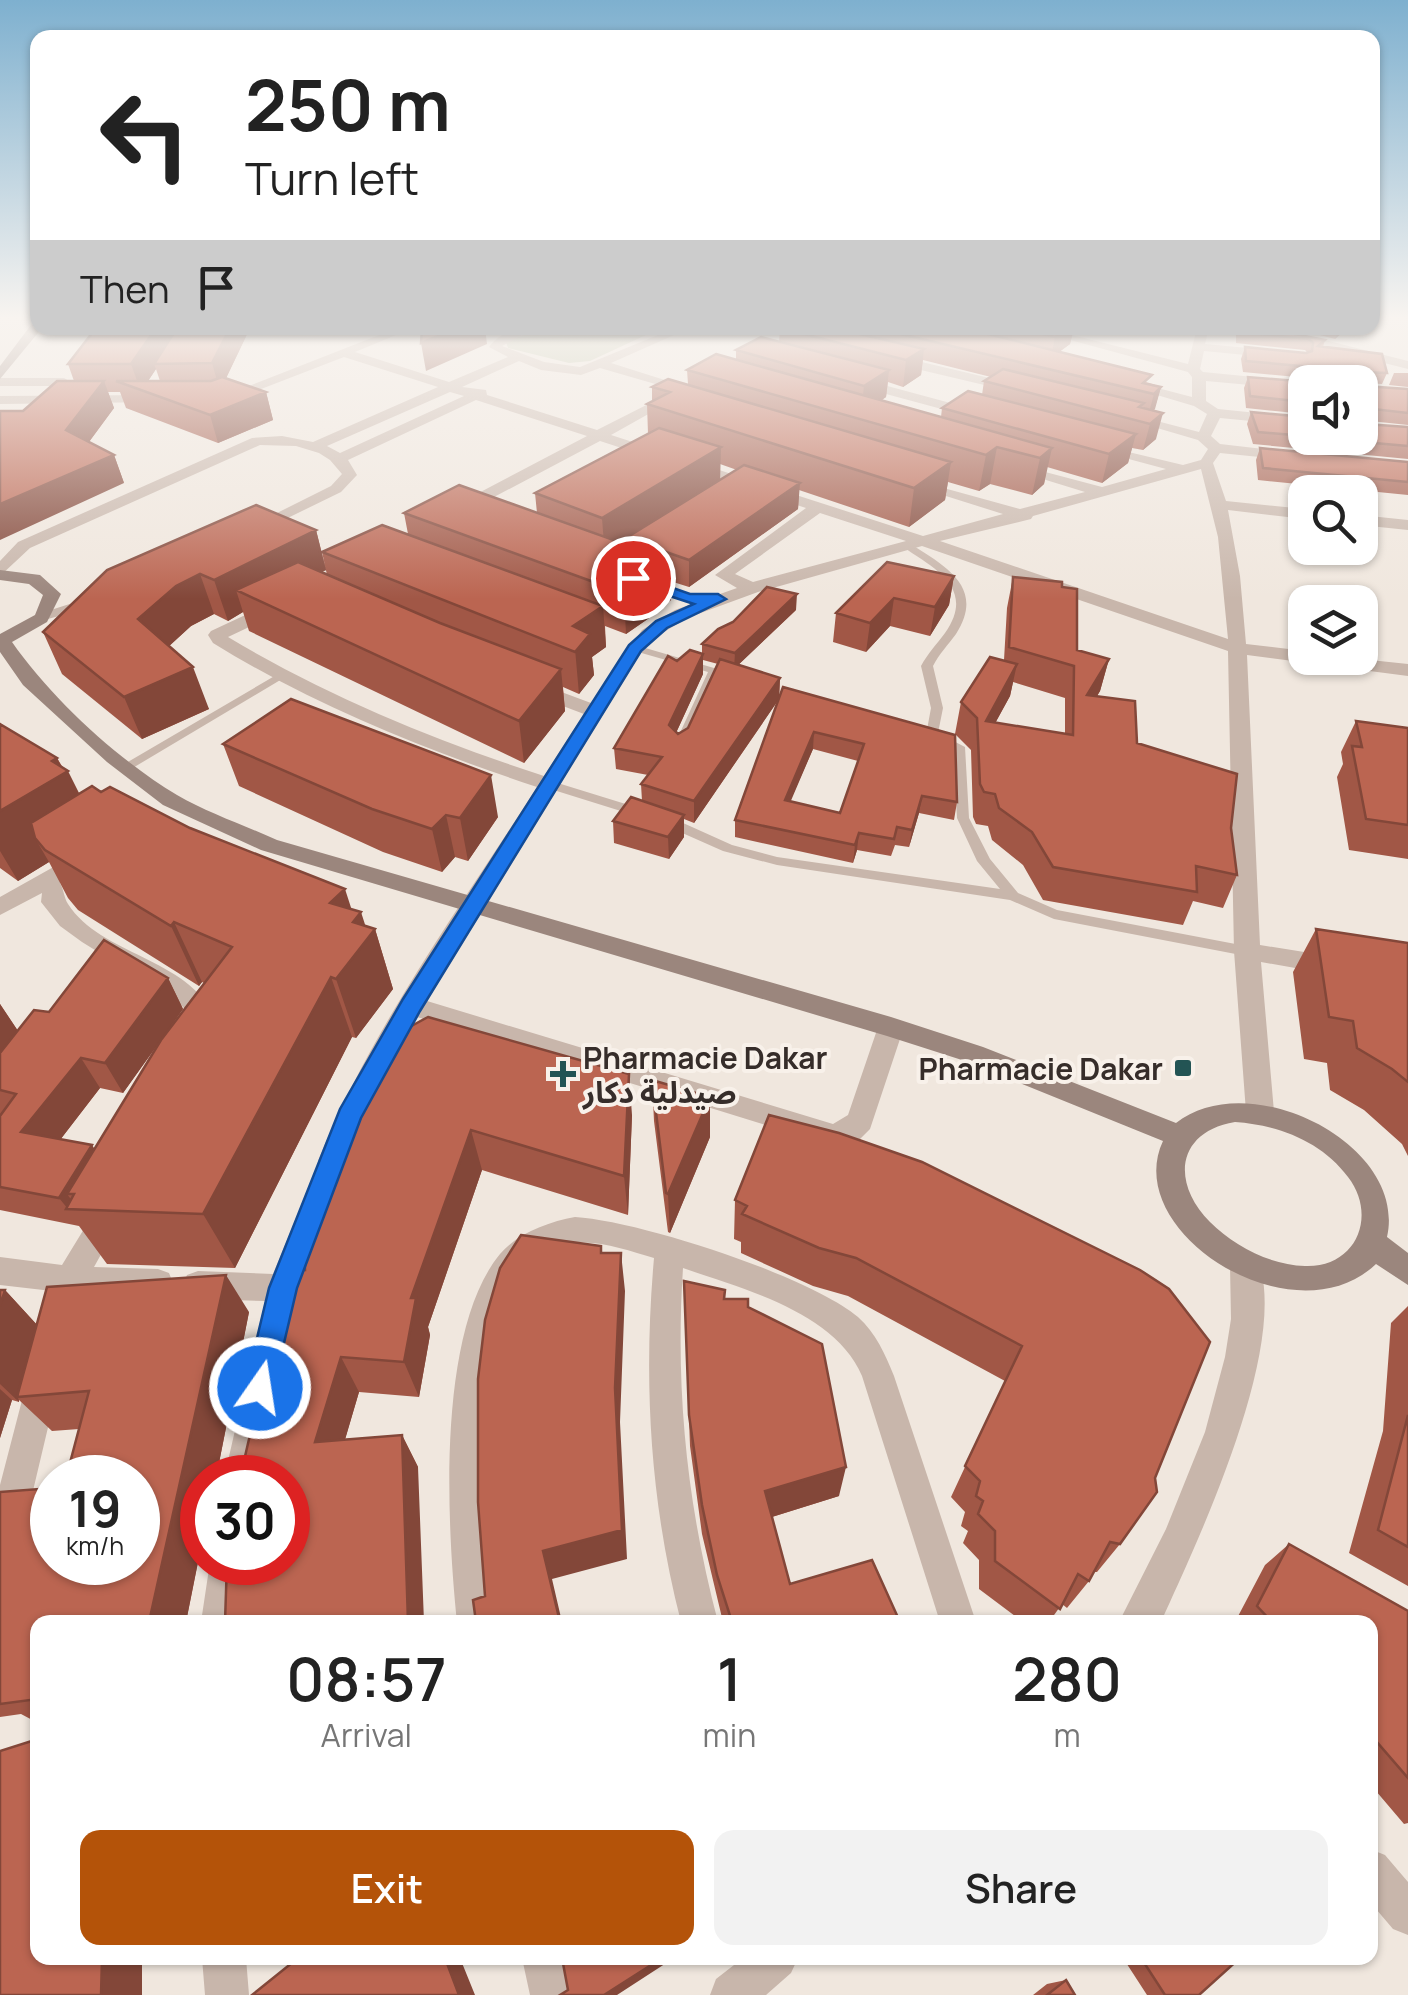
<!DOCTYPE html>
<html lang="en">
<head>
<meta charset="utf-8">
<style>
  body { margin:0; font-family:Manrope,"Noto Sans Arabic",sans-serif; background:#f2f2f2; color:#222; height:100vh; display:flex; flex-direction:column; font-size:38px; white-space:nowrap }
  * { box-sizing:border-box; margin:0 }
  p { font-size:32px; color:#767676 }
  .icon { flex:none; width:55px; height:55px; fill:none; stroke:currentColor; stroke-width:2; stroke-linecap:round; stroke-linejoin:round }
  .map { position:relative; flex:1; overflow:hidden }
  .details { position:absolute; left:30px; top:1615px; width:1348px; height:350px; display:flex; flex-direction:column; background:#fff; border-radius:20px; box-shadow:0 2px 8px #0004 }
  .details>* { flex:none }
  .top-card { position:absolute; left:30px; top:30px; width:1350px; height:305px; border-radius:20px; box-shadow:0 2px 8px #0004; background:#fff; color:#222; overflow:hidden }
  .buttons { position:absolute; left:1288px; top:365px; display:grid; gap:20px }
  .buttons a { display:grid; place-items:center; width:90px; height:90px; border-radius:20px; background:#fff; box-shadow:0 2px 8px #0004; font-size:50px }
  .speed { position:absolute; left:30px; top:1455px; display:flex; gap:20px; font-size:50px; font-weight:700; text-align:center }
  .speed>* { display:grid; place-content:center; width:130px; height:130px; border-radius:50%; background:#fff; box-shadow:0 2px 8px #0004; line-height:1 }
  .speed small { font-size:25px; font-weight:400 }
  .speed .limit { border:15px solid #d22; background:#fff; color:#111 }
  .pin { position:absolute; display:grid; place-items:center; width:85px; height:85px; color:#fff; margin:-42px; border:5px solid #fff; border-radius:50%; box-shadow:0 2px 10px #0007 }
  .me { position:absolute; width:110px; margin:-55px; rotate:13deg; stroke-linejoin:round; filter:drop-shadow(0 0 8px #0008) }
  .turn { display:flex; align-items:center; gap:35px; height:210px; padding:0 50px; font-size:45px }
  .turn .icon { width:130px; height:130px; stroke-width:2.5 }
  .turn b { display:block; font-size:70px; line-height:85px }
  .then { display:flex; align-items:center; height:95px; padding:0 50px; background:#0003; gap:20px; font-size:38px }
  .eta { display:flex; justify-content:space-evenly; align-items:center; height:170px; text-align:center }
  .eta b { font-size:60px; font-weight:600; line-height:70px }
  .primary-button { display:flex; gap:20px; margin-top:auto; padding:20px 50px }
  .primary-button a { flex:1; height:115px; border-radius:20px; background:#b45309; color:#fff; font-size:40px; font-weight:600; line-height:115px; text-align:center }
  .primary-button a+a { background:#f2f2f2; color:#222 }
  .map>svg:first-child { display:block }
  .green { fill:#b6be9f }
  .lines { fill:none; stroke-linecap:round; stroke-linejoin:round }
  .lane { fill:#c8b6ab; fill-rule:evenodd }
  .street { fill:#c8b6ab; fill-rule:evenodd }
  .secondary { fill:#9b867d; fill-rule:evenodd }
  .wall { fill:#a15746; fill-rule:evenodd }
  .shaded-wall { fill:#834739 }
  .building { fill:#bb6551; stroke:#834739; stroke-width:2.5; fill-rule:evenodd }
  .route { fill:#1a73e8; stroke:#114b97; stroke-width:2.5 }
  .poi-dot { fill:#235454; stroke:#f8f1ea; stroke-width:4 }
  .labels { text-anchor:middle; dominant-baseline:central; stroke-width:8; stroke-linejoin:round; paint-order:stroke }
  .poi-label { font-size:30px; font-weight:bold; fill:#362d2a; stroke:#f8f1ea; text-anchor:start }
</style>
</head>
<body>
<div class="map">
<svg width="1408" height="1995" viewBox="0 0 1408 1995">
  <rect width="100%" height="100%" fill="#f0e7de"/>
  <!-- green -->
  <path class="green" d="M540 328H661L590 361 569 363 508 348 506 342Z"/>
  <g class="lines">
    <!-- lane -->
    <path class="lane" d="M903 543H909C945 566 986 587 956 634 948 645 939 654 933 666L943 708 938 733 965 747 969 818 990 859 1018 893 1057 910 1246 946 1251 947 1253 951 1251 955 1246 956 1054 919 1010 900 777 865 723 851 662 824 661 821 662 818H672L732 845 777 857 1000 889 977 861 957 818 953 749 926 735 931 708 921 666C928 653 937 644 945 633 976 589 936 569 903 547Z
      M635 645 738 675 732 678 718 675 683 751 679 752 673 748 708 672 631 650 630 648Z
      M278 674 282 675V679L131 769H123L121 766Z
      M548 780 645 810 646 813 640 817 544 787 542 784Z"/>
    <!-- street -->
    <path class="street" d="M397 328H413L355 352 449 382 508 357 489 347C500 332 517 327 535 328L502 346 544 362 580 367 675 328H690L611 363 693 389 611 435 923 536 1003 514 911 485V479L1020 509 1085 492 1007 468V462L1102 487 1166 469 1095 450V444L1183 465 1201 460 1208 449 1198 440 1123 418 1130 414 1199 432 1207 414 1194 406 1120 384 1127 380 1192 397V377L1188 372 1026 328H1044L1188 364 1197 328H1209L1205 344 1280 351 1282 354 1276 358 1204 351 1200 369 1203 372 1307 382 1305 390 1206 381V401L1218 409 1305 418V426L1220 418 1211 436 1220 444 1290 452 1297 456 1290 460 1220 453 1213 463 1226 501 1305 509V519L1228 510 1240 576 1246 644 1305 651V658H1351L1408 664V676L1247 655 1260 945 1329 956 1341 965 1329 974 1261 962 1274 1112 1270 1120 1260 1123 1250 1120 1246 1112 1234 951 1228 651 922 546 758 592 687 618 654 638 642 651 427 1001 833 1124 848 1115 878 1027 882 1020H900L904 1027 870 1129 860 1139 833 1146 417 1017 362 1119 342 1169 332 1173 322 1169 318 1161C371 1028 460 908 537 787 423 749 315 706 213 643L208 635 211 631 269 604H281V612L228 637C328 697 434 740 544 776L584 714 526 692V684H540L591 703 642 630 675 610 737 588 715 575 806 508 600 441 462 514H450V508L587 436 476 400 348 460 357 475 341 492 259 532 245 529 331 486 342 474 330 460 319 453 296 446 260 445 30 548 0 576V561L18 542 252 438 282 436 313 442 438 387 344 357 225 403 213 400ZM519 361 541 370 581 375 600 368 676 390 597 430 487 395 486 390 462 387ZM450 392 464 396 340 453 327 446ZM1201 469 1218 537 1228 639 940 541 1031 519 1033 516ZM820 513 906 541 753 582 735 574Z
      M755 328H775L816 339 810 343Z
      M1226 328 1301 334 1408 361V369L1301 342Z
      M892 355 1019 385 1021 388 1014 392 887 362V356Z
      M854 377 980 411 982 414 975 418 849 384V378Z
      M0 378H64L71 382 64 386H0Z
      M155 395 160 396V402L0 404V396Z
      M1360 515 1408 520V530L1360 525Z
      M98 595 104 596V604L44 620 35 615Z
      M82 851 93 858 60 883C64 890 64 898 68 904 103 958 192 956 220 1026L216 1033H198L190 1014 177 1001 82 942 60 926 41 902 42 893 0 915V897Z
      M316 1191 326 1194 330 1203 298 1288 258 1478H224L265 1301 198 1299 187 1295 183 1285 187 1275 198 1271 273 1274 306 1194Z
      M108 1202 118 1206 123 1215 94 1267 158 1269 169 1273 173 1283 169 1293 158 1297 82 1294 71 1328 60 1332 49 1328 44 1318 52 1291 0 1285V1257L62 1265 98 1206Z
      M575 1217C640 1221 809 1276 858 1317 876 1333 885 1354 894 1376L976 1622H940L862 1376C835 1312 743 1289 683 1268 675 1389 687 1505 718 1622H681C650 1502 643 1382 654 1258 626 1250 592 1237 564 1245 457 1274 485 1538 494 1622H457C447 1526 436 1332 500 1254 518 1233 548 1222 575 1217Z
      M1245 1251 1256 1255C1294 1339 1197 1542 1161 1622H1119L1166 1529 1205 1432 1225 1357 1231 1319 1230 1265 1234 1255Z
      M43 1365 54 1370 59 1381 18 1554 13 1567 0 1572V1485L27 1381 32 1370Z
      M210 1562H246L237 1622H201Z
      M1370 1849 1385 1855 1408 1882V1935L1393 1929 1370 1902Z
      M202 1958H246L249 1995H205Z
      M522 1958H566L574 1995H530Z
      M743 1958H798L791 1973 766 1995H710L716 1979Z"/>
    <!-- secondary -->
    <path class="secondary" d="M34 321H38V328H42L0 379V366Z
      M0 570 40 575 61 594 47 622 12 642C51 698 118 760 177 795 208 813 244 825 277 840L891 1017 983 1047 1176 1123C1249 1065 1408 1144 1387 1237L1408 1253V1285L1376 1264C1294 1342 1120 1232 1163 1141L965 1061 887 1036 261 850 163 805 107 762 23 685 0 652V634L35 615 43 595 29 584 0 580ZM1235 1122C1278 1125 1321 1141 1348 1177 1378 1216 1356 1268 1305 1266 1270 1265 1234 1246 1210 1222 1171 1183 1176 1132 1235 1122Z"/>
  </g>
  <!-- wall -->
  <path class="wall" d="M96 328H250L226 378 266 392 273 420 218 443 126 408 120 392H108L114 408 89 442 114 455 124 483 23 411 74 381 68 364ZM156 369 160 381H148Z
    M780 328H1098L1084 334 1073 331 1070 344 1059 352 1161 387 1154 410 1156 439 1143 450 1132 448 1128 463 1102 483 1047 467 1044 484 1032 495 990 484 979 491 948 482 945 500 909 527 799 490 798 509 689 587 670 581 671 600 652 613V616L626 634 605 626 606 647 592 657 594 675 579 694 563 687 565 711 524 763 249 631 243 612 228 621 214 614 191 626 169 646 209 709 142 739 62 674 43 632 316 530 326 570 321 572 327 575 322 552 408 534 404 513H537L535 493 648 434 647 404 652 401V387L688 384 687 370 736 359V350L779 342ZM923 360 991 377 984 381 982 395 942 408 941 417 882 400 886 397 888 382 903 387 921 375ZM720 464 737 470 720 480Z
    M1238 328 1325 340 1323 347 1387 373 1382 384 1364 383V386L1408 389V425L1361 420 1365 424 1408 427V459L1253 444 1247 424 1251 412 1305 417V438H1360L1305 382V414L1246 408 1244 388 1248 377 1309 381 1307 378 1243 372 1241 359 1245 347 1308 353 1305 350 1236 343V334Z
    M1267 328H1345L1344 331 1335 339 1301 330Z
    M1394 373H1408V387L1389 385Z
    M1260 448 1408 462V495L1258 480 1256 460Z
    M954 576 949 605 930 636 890 626 866 652 833 642 836 613Z
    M1013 577 1062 587 1077 650 1109 659 1100 691 1097 696 1137 743 1231 828 1237 875 1223 908 1193 901 1183 925 1043 900 1023 865 992 840 988 826 976 824 973 817 971 750 955 734 961 702 1004 660 1007 608ZM1013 682 1065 698V734L995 723 1010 696Z
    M796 610 738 665 780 678 779 699 694 823 684 819V837L669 859 614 843 613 821 642 801 641 784 648 775 616 769 614 748 677 661 702 653V644ZM703 660 718 664 688 728 678 734 676 733 703 674Z
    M783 687 957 802 954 820 919 813 909 847 895 845 891 856 857 850 853 863 735 837V820ZM813 749 858 761 840 813 790 801Z
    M1356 721 1408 728V859L1349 850 1337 777 1343 764 1341 752Z
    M0 724 57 758 79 794 101 792 190 828 352 909 365 926 375 929 393 989 356 1038 352 1037 235 1268 107 1264 79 1226 0 1210V1004L18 1031 49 1012 168 978 183 1009 123 1093 100 1088 60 1140 94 1149 204 983 202 982 199 986 78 910 68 898 49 862 18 881 0 868Z
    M223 744 498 817 468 861 455 857 442 872 383 852 239 786Z
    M1316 929 1408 943V1156L1402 1144 1364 1110 1330 1090 1327 1063 1304 1059 1293 972Z
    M376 1056 632 1115 628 1215 482 1170 428 1327 430 1335 419 1397 359 1392 345 1439 402 1435 418 1467 225 1622 305 1270Z
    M652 1080 710 1097V1137L670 1233 668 1232 654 1121Z
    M735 1200 1140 1270 1120 1544 1097 1572H1094L1089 1581 1067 1608 1062 1604 1049 1622H1023L979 1589V1560L963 1543 968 1531 961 1526 965 1512 951 1497 1005 1381 848 1296 813 1286 741 1253V1242L734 1239Z
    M684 1281 724 1299 748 1307 839 1496 772 1517 790 1584 900 1622H723L702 1534 690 1446Z
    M0 1290H5L37 1325 249 1312 216 1478H202V1542L186 1622H38V1723L21 1714 0 1717V1492L52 1562 79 1429 52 1431 19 1400V1402L12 1400 0 1438Z
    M1408 1306V1586L1349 1553 1383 1431 1391 1323Z
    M1289 1544 1408 1611V1823L1404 1824 1370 1784V1622H1235L1265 1565Z
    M1123 1958H1240L1199 1995H1147Z
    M1066 1980 1075 1995H1033L1047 1984Z"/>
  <!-- shaded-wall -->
  <path class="shaded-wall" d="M156 328H183L154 364 156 369 142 390 140 389 131 364Z
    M230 328H250L220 391 212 363Z
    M458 328H485L487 344 426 371 421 343Z
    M499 328H518L500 332Z
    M1069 328H1074L1070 344 1051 358 1055 337Z
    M1086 328H1098L1084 334Z
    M1341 328H1345L1344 331 1335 339 1338 330Z
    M924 349 921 375 903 387 906 360Z
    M889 370 886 397 861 413 864 386Z
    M104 381 114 408 77 458 66 430Z
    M1161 387 1155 409 1148 416 1154 394Z
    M266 392 273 420 218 443 210 415Z
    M1163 413 1156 439 1143 450 1150 424Z
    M1136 434 1128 463 1102 483 1109 454Z
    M721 447 720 484 626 538V543L605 557 602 518Z
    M997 447 990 484 979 491 986 455Z
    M1052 448 1044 484 1032 495 1040 458Z
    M114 455 124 483 0 540V504Z
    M951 462 945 500 909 527 914 488Z
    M800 483 798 509 689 587V560Z
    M316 530 326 570 262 602 236 590 243 612 228 621 214 580Z
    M670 560 671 600 652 613V616L626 634 624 593Z
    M200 574 214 614 191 626 154 660 138 619 176 586Z
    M954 576 949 605 930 636 935 607Z
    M797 594 796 610 734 669 735 653Z
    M894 598 890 626 866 652 870 623Z
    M603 606 606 647 592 657 594 675 579 694 573 626Z
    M703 654V674L670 746 669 725Z
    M1109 659 1100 691 1078 727 1087 695Z
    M1017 664 1010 696 979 753 986 721Z
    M193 667 209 709 142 739 124 697Z
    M561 669 565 711 524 763 519 721Z
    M780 678 779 699 694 823V801Z
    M814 732 813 749 784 817 785 800Z
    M57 758 65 773 68 771 98 831 35 838 49 862 18 881 0 851V811L52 761Z
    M491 775 498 817 468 861 460 818Z
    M922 796 919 813 909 847 912 830Z
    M446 815 455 857 442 872 432 829Z
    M684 815V837L669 859 668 837Z
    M859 833 857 850 853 863 855 845Z
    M345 889 355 920 361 912 369 937 375 929 393 989 356 1038 336 979 330 903Z
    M174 922 202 982 199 986 171 926Z
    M331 977 352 1037 235 1268 203 1214Z
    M168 978 183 1009 123 1093 105 1063Z
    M0 1004 20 1034 0 1061Z
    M81 1058 100 1088 43 1162 21 1132Z
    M629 1074 632 1115 628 1215 624 1176Z
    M710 1097V1137L670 1233 668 1194Z
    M471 1130 482 1170 428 1327 430 1335 419 1397 404 1362 411 1298Z
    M92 1145 111 1174 74 1194H67L79 1210 68 1209 59 1198Z
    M621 1253 625 1291 620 1422 627 1559 552 1579 562 1622H560L543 1551 615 1388Z
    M226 1275 249 1312 216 1478H202V1542L186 1622H149Z
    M5 1290 39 1327 17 1397 19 1400V1402L0 1384V1306Z
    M341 1357 359 1392 335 1474 315 1442Z
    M0 1389 12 1400 0 1438Z
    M402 1435 418 1467 424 1622H408Z
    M846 1467 839 1496 762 1520 765 1491Z
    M102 1958H142V1995H101Z
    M445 1958H460L475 1995H459Z
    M662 1958H674L617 1995H604Z"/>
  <!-- building -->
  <path class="building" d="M96 328H156L131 364H68Z
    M177 328H230L212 363 154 364Z
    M422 328H458L421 343Z
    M780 328H834L924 349 906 360Z
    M875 328H964L1152 375 1143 383 1161 387 1154 394Z
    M1017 328H1069L1055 337Z
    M1239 328H1264L1325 340 1318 346 1382 354 1387 373 1362 372 1364 386 1408 389V413L1365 408 1361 420 1365 424 1408 427V446L1318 438H1360V382H1305V402L1250 396 1248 377 1309 382 1315 371 1312 367 1246 361 1245 347 1306 353 1312 351 1313 343 1309 339 1240 332Z
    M761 337 889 370 864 386 736 350Z
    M716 354 1052 448 1040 458 997 447 986 455 687 370Z
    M1003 369 1144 403 1139 407 1163 413 1150 424 984 381Z
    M222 377 266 392 210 415 116 381H211Z
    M668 379 951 462 914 488 647 404 670 392 652 387Z
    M57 381H104L66 430 114 455 0 504V411H23Z
    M968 391 1136 434 1109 454 942 408Z
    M1251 412 1305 417V436L1258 432Z
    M659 428 721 447 602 518 535 493Z
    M1260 448 1408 462V482L1263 468Z
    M744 465 800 483 689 560 626 538Z
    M459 485 670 560 648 575 651 576 624 593 404 513Z
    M256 505 316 530 214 580 200 574 176 586 138 619 193 667 124 697 43 632 107 570Z
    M382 525 603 606 573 626 590 634 575 652 322 552Z
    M298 562 440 623 561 669 519 721 236 590Z
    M887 562 954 576 935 607 894 598 870 623 836 613Z
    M1013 577 1062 582V587L1077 589V650L1109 659 1087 695 1135 701 1137 743 1237 774 1231 828 1237 875 1196 866 1197 892 1053 867 1032 832 999 808 995 794 984 792 980 784 977 718 961 702 990 657 1017 664 986 721 1073 735 1074 666 1009 647Z
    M767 587 797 594 735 653 702 644 718 629 733 622Z
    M690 650 703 654 669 725 678 734 688 728 720 659 780 678 694 801 641 784 662 757 614 748 668 656 677 661Z
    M783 687 955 735 957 802 922 796 912 830 897 827 894 839 859 833 855 845 735 820ZM814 732 864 744 840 813 785 800Z
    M291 699 491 775 460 818 446 815 432 829 372 809 223 744Z
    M1356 721 1408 728V825L1366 819 1352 746 1362 747Z
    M0 724 57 758 52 761 68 771 0 811Z
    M92 786 101 792 110 787 190 828 345 889 330 903 361 912 353 922 375 929 336 979 331 977 203 1214 66 1209 74 1194H67L161 1040 232 947 174 922 171 926 45 850 35 838 31 823Z
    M631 797 684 815 668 837 613 821Z
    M1316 929 1408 943V1082L1392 1069 1357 1048 1353 1021 1329 1017Z
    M104 940 168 978 105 1063 81 1058 21 1132 92 1145 59 1198 0 1187V1116L16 1094 0 1090V1053L34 1010 49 1012Z
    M428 1017 629 1074 624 1176 471 1130 411 1298H416L404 1362 341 1357 315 1442 402 1435 408 1622H225L227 1562H288V1478H240L288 1271 305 1270 304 1223 376 1056 406 1029Z
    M652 1080 710 1097 668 1194 666 1193Z
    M769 1115 839 1133 922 1162 1140 1270 1169 1289 1210 1342 1155 1478 1157 1492 1120 1544 1110 1542 1089 1581 1078 1574 1060 1609 995 1561V1531L978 1514 983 1501 976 1496 980 1481 965 1466 1022 1346 856 1258 819 1248 742 1214 747 1206 735 1200Z
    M521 1235 601 1246V1253H621L615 1388 622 1530 543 1551 560 1622H476L473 1600 485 1596 478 1502V1379L485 1320 500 1268Z
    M226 1275 149 1622H38V1699L0 1704V1492L52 1488V1562H138V1478H66L89 1391 17 1397 47 1287Z
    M684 1281 725 1290 724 1299H748V1307L822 1344 846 1467 765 1491 790 1584 872 1560 900 1622H732L717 1575 702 1505 689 1415Z
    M0 1290H5L0 1306Z
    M1408 1415V1547L1378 1530Z
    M1289 1544 1408 1611V1778L1370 1734V1622H1272L1257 1606Z
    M38 1739V1958H102L101 1995H0V1751Z
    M298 1958H445L459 1995H252Z
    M562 1958H662L604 1995H560L568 1990Z
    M1141 1958H1240L1199 1995H1165Z
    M1066 1980 1075 1995H1047Z"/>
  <!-- sky -->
  <linearGradient id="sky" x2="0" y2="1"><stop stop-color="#7eb0cf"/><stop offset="0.53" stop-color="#f8f4f0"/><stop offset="1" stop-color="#f8f4f0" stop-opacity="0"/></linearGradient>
  <rect width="1408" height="599" fill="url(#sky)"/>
  <!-- route -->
  <path class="route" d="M633 574 690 594H718L726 599 667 628 641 651 420 1011 361 1118 297 1288 271 1398 260 1403 250 1398 245 1388 269 1288 340 1109 403 999 629 645 656 621 694 604 627 582V575Z"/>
  <!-- markers -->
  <g class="poi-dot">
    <rect x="1173" y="1058" width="20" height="20" rx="5"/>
    <path d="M558 1059h10v10h10v10h-10v10h-10v-10h-10v-10h10z"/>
  </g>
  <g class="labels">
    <!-- poi labels -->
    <g class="poi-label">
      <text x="583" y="1057">Pharmacie Dakar<tspan x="583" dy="34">صيدلية دكار</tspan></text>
      <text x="1163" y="1068" text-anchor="end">Pharmacie Dakar</text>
    </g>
  </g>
</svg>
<div class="buttons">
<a><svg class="icon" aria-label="sound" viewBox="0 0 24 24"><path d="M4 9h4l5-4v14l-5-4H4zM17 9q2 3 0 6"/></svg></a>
<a><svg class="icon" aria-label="search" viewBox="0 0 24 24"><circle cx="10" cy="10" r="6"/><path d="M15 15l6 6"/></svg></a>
<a><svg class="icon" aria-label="layers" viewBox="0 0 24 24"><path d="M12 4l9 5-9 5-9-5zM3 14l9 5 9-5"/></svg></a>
</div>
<div class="speed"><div>19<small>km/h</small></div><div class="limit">30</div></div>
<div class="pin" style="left:633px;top:578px;background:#d93025"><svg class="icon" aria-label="arrive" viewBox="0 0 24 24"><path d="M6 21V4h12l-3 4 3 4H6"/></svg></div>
<svg class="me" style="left:260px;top:1388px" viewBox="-20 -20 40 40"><circle r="17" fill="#1a73e8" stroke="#fff" stroke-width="3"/><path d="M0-11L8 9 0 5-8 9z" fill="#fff"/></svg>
<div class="top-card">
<div class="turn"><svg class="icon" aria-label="left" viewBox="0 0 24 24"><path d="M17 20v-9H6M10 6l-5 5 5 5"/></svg><div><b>250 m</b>Turn left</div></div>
<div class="then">Then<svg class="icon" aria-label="arrive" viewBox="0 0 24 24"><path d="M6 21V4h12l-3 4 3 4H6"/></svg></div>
</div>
<section class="details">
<div class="eta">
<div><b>08:57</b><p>Arrival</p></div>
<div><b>1</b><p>min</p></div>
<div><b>280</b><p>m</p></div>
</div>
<div class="primary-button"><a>Exit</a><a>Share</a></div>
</section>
</div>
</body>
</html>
